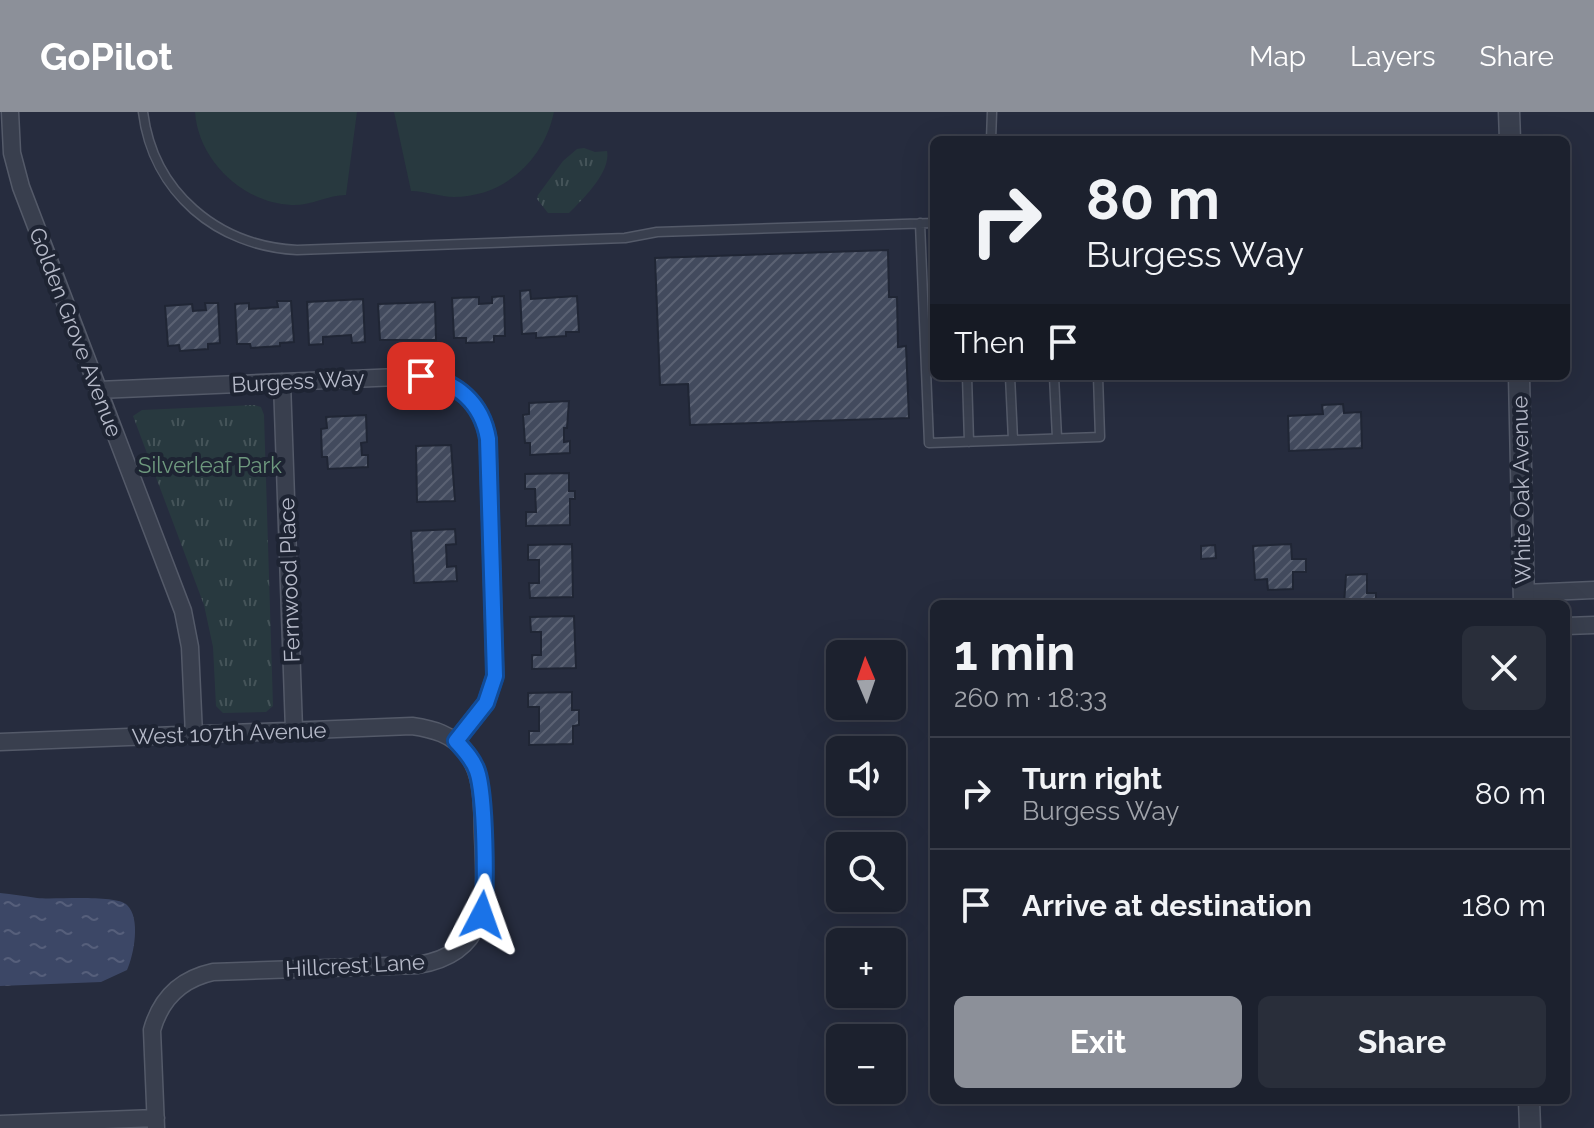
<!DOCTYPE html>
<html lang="en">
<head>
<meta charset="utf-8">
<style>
  body { margin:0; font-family:Raleway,sans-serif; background:#292e3a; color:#f1f3f6; height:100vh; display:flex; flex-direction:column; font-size:30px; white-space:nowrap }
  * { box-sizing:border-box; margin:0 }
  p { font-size:26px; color:#a0a3aa }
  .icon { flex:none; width:44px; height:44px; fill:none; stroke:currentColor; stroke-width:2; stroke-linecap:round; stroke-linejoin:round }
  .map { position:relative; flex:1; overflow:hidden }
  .sheet { position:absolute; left:930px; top:488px; width:640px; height:504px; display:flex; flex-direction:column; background:#1c212e; border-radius:12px; box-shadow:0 8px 32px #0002,0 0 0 2px #3a3e4a }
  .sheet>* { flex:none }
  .guide { position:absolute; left:930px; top:24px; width:640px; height:244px; border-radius:12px; box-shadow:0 8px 32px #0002,0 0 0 2px #3a3e4a; background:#1c212e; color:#f1f3f6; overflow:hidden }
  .needle { width:52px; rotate:358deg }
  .buttons { position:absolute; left:826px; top:528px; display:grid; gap:16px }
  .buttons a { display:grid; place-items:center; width:80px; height:80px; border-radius:12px; background:#1c212e; box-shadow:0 8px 32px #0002,0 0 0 2px #3a3e4a; font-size:40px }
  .pin { position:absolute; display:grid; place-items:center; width:68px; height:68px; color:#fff; margin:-34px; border-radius:16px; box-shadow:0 4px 12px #0006 }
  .me { position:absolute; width:88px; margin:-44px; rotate:4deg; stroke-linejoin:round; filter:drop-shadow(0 0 6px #0008) }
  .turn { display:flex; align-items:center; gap:28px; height:168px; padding:0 24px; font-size:36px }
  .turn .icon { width:104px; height:104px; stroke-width:2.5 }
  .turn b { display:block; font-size:56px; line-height:68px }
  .then { display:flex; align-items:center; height:76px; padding:0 24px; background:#0003; gap:16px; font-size:30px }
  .round { display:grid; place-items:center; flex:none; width:84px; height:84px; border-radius:12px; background:#292e3a }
  .summary { display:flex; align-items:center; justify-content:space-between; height:136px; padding:0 24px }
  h1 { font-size:48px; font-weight:700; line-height:60px }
  .primary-button { display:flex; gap:16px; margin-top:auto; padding:16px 24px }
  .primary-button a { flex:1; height:92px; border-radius:12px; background:#8c9099; color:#fff; font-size:32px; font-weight:700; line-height:92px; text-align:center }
  .primary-button a+a { background:#292e3a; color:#f1f3f6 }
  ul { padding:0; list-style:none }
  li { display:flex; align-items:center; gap:24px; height:112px; padding:0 24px; border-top:2px solid #3a3e4a }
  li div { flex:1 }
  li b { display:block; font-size:30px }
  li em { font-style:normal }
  header { display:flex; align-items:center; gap:48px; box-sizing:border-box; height:112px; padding:0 40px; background:#8c9099; color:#fff }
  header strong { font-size:38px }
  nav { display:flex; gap:44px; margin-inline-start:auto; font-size:28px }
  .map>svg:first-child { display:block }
  .park { fill:url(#park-tufts) }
  .garden { fill:#28393f }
  .water { fill:url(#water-ripples) }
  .building { fill:url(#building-hatch); stroke:#202635; stroke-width:2 }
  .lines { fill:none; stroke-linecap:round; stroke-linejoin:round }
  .service-casing { stroke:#545a69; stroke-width:11 }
  .minor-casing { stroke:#545a69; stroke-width:19 }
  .tertiary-casing { stroke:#545a69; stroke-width:23 }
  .service { stroke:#393f4e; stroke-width:8 }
  .minor { stroke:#393f4e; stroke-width:16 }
  .tertiary { stroke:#393f4e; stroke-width:20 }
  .route-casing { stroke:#114b97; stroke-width:20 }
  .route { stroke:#1a73e8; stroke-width:14 }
  .labels { text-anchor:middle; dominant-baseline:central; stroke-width:8; stroke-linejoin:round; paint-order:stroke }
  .street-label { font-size:22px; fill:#b6bac9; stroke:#1e2433 }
  .park-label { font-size:22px; fill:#6e997e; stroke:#1e2433 }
</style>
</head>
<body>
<header>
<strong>GoPilot</strong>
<nav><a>Map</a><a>Layers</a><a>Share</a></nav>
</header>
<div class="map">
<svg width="1594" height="1016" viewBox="0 0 1594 1016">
  <defs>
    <pattern id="park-tufts" width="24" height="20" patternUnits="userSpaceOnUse" patternTransform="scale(2)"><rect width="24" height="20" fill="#28393f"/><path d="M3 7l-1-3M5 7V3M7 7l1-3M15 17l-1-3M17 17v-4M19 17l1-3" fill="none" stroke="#455459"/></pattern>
    <pattern id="water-ripples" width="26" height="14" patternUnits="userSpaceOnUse" patternTransform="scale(2)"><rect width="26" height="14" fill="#3c4766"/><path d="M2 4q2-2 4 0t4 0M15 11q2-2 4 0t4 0" fill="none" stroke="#565f7b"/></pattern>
    <pattern id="building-hatch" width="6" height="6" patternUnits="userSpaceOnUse" patternTransform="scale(2)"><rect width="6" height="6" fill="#424a5d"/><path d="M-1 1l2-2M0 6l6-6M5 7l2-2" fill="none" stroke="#5b6273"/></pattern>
  </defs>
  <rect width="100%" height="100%" fill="#262c3e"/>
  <!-- park -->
  <path class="park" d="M584 36 595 40 607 39C611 60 583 87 569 101H548L537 87 538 83 563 49 577 37Z
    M254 293 261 295 264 303 273 594 266 600 223 601 216 594 213 535 204 493 133 304 142 298Z"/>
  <!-- garden -->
  <path class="garden" d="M195 0H357L346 83C328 83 311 94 291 93 243 91 198 48 195 0Z
    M394 0H554C544 48 504 85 454 85 440 85 426 79 411 79Z"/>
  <!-- water -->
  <path class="water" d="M0 781C12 782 24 784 37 786 54 788 115 782 127 793 141 806 134 843 127 858L101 870 0 874Z"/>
  <!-- building -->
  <path class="building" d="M888 138 889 185H897L898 235 906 234 909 306 690 313 688 272 660 273 655 146Z
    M530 178 531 187 577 184 579 220H566V224L536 226V221L522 222 520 179Z
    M504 184 505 224H494V230L466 231V226H454L452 186 479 185V192L492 191V185Z
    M363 187 365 230 352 231 351 223 323 225V232L309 233 307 190Z
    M277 189H291L294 230 280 231V234L251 236 250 232H237L235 192 249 191V197L278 195Z
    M435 190 436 228H380L378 192Z
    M205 191H218L220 231 208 232V237L180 239 179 233 168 234 165 194 192 192 193 199 206 198Z
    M569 289 567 316H564V330L570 329V341L530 343V331H525L523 303 529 302V291Z
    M1343 292 1344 301 1361 300 1362 336 1289 339 1288 304 1323 302 1322 293Z
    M366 303 367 330 361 331 362 343H368V355L328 357 327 345H322L321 317 327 316 326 305Z
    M451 333 455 389 417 390 416 334Z
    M569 361V379H575V387H570V413L526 414V400H536L535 377H525V362Z
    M455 417 456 432 446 433 447 455 456 454 457 469 414 471 411 419Z
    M572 432 573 485 530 486 529 471H539V448H528V433Z
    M1291 432 1292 447H1306V460H1293V477L1268 478 1267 467 1255 468 1253 434Z
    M1215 433 1216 446 1201 447V434Z
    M1367 462V481H1376V492H1344L1346 463Z
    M574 504 576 556 532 557V543H541V520H531L530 505Z
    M572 580V598H579V613L573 614V632L529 633V619H539V595H528V581Z"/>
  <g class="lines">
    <defs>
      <path id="service" d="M143 0C153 80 217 134 297 138L625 126 657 120 934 111
        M991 28 992 0
        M920 111 929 331 1100 325 1098 264
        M967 264 969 330
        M1010 264 1013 328
        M1054 264 1057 326"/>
      <path id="minor" d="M10 0 12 41 21 75 183 499 190 535 194 623
        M282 270 294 618
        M98 278 421 264C457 269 482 291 488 327L495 564 486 591 456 629
        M1524 481 1594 478
        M1566 514 1594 513
        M0 630 412 614C433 617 452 622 466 640 484 663 482 694 483 722 485 782 494 840 418 853L213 860C181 867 161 886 152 918L156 1016
        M0 1012 156 1006"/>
      <path id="tertiary" d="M1509 0 1510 28
        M1519 264 1524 492
        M1529 988 1530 1016"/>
    </defs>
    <!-- service casing -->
    <use href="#service" class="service-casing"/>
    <!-- minor casing -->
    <use href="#minor" class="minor-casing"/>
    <!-- tertiary casing -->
    <use href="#tertiary" class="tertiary-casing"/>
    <!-- service -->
    <use href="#service" class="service"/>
    <!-- minor -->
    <use href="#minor" class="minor"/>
    <!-- tertiary -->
    <use href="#tertiary" class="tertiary"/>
  </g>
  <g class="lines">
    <defs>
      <path id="route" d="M421 264C457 269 482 291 488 327L495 564 486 591 456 629C464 638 473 647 477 659 485 682 487 779 482 803"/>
    </defs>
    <!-- route casing -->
    <use href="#route" class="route-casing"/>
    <!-- route -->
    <use href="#route" class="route"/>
  </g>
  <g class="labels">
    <!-- street labels -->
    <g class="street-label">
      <text transform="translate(76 220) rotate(69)">Golden Grove Avenue</text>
      <text transform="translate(298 269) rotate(-3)">Burgess Way</text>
      <text transform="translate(1521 378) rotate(-91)">White Oak Avenue</text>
      <text transform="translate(289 468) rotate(-92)">Fernwood Place</text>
      <text transform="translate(229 621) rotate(-2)">West 107th Avenue</text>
      <text transform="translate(355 853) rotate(-3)">Hillcrest Lane</text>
    </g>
    <!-- park labels -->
    <g class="park-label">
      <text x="210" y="353">Silverleaf Park</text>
    </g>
  </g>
</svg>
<div class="buttons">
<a><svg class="needle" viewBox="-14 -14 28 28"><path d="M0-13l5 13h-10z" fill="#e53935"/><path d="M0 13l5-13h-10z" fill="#a0a3aa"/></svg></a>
<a><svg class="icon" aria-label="sound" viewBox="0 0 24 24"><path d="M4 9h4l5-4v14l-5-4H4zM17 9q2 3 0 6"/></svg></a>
<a><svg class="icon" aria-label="search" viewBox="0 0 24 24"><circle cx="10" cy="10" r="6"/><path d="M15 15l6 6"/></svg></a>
<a>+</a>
<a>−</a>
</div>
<div class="pin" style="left:421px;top:264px;background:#d93025"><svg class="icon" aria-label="arrive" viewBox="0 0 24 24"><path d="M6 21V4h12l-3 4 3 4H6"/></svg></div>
<svg class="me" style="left:482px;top:803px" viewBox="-20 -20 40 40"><path d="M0-17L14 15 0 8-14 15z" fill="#1a73e8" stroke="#fff" stroke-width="4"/></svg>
<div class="guide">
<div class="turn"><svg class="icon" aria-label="right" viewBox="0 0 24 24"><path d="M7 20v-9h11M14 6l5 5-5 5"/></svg><div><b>80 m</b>Burgess Way</div></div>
<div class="then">Then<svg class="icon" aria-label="arrive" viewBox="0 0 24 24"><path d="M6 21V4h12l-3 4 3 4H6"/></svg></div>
</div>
<section class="sheet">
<div class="summary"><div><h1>1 min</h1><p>260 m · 18:33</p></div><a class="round"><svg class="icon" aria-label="close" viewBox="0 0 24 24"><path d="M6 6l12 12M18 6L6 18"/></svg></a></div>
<ul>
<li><svg class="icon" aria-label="right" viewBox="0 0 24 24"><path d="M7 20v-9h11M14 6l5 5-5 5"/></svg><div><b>Turn right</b><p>Burgess Way</p></div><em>80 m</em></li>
<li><svg class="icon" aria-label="arrive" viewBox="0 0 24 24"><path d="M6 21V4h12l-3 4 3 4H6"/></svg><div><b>Arrive at destination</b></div><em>180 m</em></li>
</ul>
<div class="primary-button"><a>Exit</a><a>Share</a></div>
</section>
</div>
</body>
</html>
